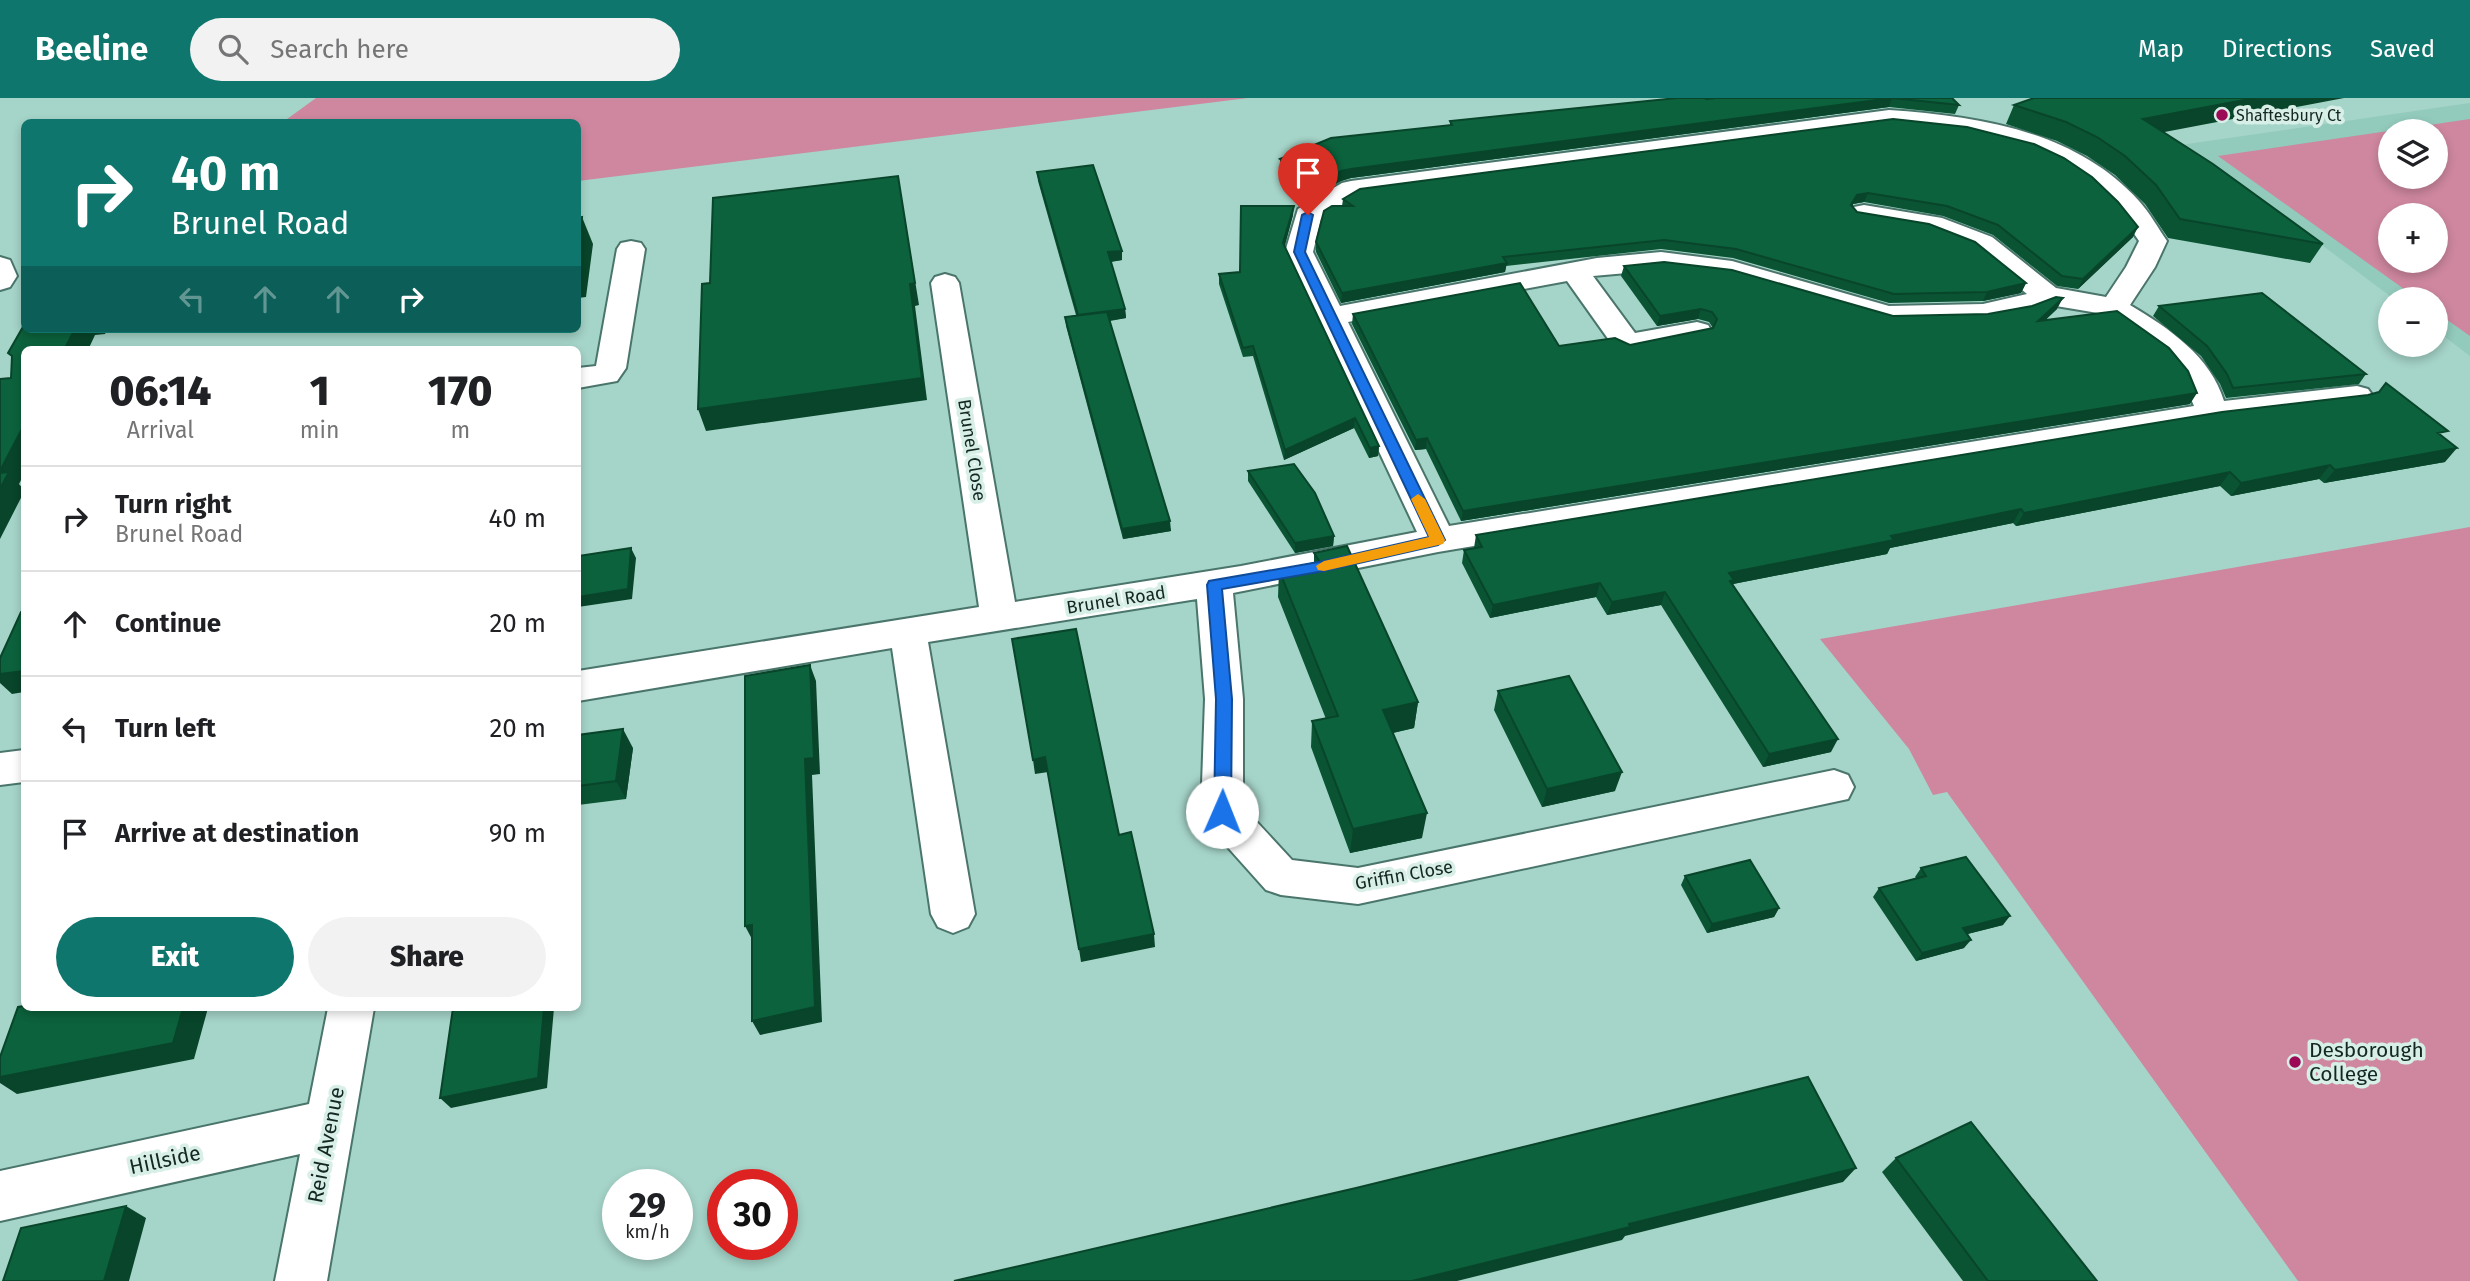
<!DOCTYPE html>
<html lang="en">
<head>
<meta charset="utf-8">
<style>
  body { margin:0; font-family:"Fira Sans",sans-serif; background:#f2f2f2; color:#202124; height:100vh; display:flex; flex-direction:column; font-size:26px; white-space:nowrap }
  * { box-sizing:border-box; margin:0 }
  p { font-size:23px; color:#757577 }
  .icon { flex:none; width:38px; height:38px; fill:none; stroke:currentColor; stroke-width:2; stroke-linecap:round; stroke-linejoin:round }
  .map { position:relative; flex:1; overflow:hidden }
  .panel { position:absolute; left:21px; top:248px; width:560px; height:665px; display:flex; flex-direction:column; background:#fff; border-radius:10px; box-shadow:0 4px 10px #0003 }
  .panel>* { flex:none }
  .hud { position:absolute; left:21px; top:21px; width:560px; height:214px; border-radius:10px; box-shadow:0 4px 10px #0003; background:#0f766e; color:#fff; overflow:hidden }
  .fabs { position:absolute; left:2378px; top:21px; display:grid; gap:14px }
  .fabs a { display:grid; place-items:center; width:70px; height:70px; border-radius:50%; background:#fff; box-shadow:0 4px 10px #0003; font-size:35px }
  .speed { position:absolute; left:602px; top:1071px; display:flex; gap:14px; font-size:35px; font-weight:700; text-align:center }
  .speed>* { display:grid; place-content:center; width:91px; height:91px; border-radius:50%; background:#fff; box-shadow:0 4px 10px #0003; line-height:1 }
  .speed small { font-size:18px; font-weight:400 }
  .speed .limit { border:10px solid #d22; background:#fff; color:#111 }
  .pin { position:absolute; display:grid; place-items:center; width:60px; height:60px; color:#fff; margin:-72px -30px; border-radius:50% 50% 50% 0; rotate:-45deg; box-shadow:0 0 7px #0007 }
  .pin .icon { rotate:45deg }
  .me { position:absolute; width:77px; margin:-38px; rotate:1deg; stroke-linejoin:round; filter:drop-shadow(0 0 5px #0008) }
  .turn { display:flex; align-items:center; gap:24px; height:147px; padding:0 35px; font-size:32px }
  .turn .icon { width:91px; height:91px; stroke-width:2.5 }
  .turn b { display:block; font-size:49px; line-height:60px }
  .lanes { display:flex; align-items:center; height:66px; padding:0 35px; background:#0003; justify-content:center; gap:35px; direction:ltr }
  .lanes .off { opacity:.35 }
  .eta { display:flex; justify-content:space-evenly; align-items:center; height:119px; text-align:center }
  .eta b { font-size:42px; font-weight:800; line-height:49px }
  .action { display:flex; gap:14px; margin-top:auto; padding:14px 35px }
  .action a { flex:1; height:80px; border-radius:42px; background:#0f766e; color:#fff; font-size:28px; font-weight:800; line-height:80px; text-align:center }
  .action a+a { background:#f2f2f2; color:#202124 }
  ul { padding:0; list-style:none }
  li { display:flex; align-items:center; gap:21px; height:105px; padding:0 35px; border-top:2px solid #e0e0e0 }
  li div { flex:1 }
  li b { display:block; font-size:26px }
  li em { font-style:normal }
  header { display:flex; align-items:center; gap:42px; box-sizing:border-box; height:98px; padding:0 35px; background:#0f766e; color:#fff }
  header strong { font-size:33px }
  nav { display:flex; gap:38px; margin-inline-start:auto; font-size:24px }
  .search { width:490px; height:63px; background:#f2f2f2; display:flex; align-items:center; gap:18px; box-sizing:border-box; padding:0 24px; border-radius:38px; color:#757577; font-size:26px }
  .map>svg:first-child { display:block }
  .built { fill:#92cabc; fill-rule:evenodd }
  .green { fill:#ce879f; fill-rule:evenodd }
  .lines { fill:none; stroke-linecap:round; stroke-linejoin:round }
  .minor-casing { stroke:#4a756b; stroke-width:4 }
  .minor { fill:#fff; fill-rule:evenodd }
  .wall { fill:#0a5434 }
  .shaded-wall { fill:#08452a }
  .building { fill:#0c623c; stroke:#08452a; stroke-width:2 }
  .route { fill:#1a73e8; stroke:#114b97; stroke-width:2 }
  .slow { fill:#f59e0b }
  .poi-dot { fill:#9c0a57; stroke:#d8efe8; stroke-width:2.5 }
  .labels { text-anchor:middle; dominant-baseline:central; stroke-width:7; stroke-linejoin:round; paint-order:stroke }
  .far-poi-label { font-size:16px; fill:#142722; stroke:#d8efe8; text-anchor:start }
  .street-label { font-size:18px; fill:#142722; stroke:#d8efe8 }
  .near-poi-label { font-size:21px; fill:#142722; stroke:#d8efe8; text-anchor:start }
  .near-street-label { font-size:21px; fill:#142722; stroke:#d8efe8 }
</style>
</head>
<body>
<header>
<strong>Beeline</strong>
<div class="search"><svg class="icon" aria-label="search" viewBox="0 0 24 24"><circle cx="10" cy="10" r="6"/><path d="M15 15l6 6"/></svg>Search here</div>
<nav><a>Map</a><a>Directions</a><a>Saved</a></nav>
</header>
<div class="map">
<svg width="2470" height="1183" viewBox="0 0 2470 1183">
  <rect width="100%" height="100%" fill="#a5d4c8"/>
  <!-- built -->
  <path class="built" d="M2470 5V258L2436 232V201H2394L2306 135 2160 50ZM2390 33H2436V79H2390ZM2390 117H2436V163H2390Z"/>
  <!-- green -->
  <path class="green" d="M316 0H1248L578 83V24H283Z
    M2470 21V238L2436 214V201H2418L2218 58ZM2390 33H2436V79H2390ZM2390 117H2436V163H2390Z
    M2470 429V1183H2298L1947 694 1933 697 1909 651 1820 541Z"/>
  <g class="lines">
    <defs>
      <path id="minor" d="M1889 12C1978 18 2076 33 2139 103 2150 115 2158 130 2167 143L2155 169 2130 207C2169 230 2211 259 2224 303L2357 288 2368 291 2373 298 2368 305 2357 308 2212 325 1438 454 1233 495 1243 601V709L1292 762 1358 770 1834 672 1848 677 1854 689 1848 701 1358 806 1281 797 1266 792 1207 726 1201 714 1205 601 1197 501 928 544 975 816 968 829 953 835 938 829 931 816 892 550 578 603V573L979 509 931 185 935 179 945 176 955 179 959 185 1015 504 1241 468 1417 434 1285 154 1298 111 1342 85 1351 83ZM1889 28C1993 34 2078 50 2139 143L2126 169 2106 199 2056 190 1992 139 1942 120 1864 107 1854 109 1850 115 1854 121 1926 133 1972 151 2027 196 1983 206 1889 208 1732 163 1661 154 1597 160 1340 208 1313 154 1321 121 1358 98ZM1661 172 1729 180 1888 226 1983 224 2026 216 2050 207 2104 216 2135 236 2164 259 2183 282 2194 308 1449 428 1348 224 1567 183 1616 252 1627 255 1708 239 1712 233 1708 227 1697 224 1635 235 1593 178Z
        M631 143 641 145 645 151 626 270 617 283 578 290V270L596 268 617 151 621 145Z
        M0 159 10 162 17 178 10 189 0 192Z
        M24 652V684L0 687V655Z
        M328 910H374L327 1183H275L300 1056 0 1123V1073L309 1006Z"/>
    </defs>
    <!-- minor casing -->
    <use href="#minor" class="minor-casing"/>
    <!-- minor -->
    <use href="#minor" class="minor"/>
  </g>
  <!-- wall -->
  <path class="wall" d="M1952 0 1959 7 1955 16 1889 9 1351 80 1341 83 1318 96 1280 71V61L1450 27V23L1706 1Z
    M2014 7 2163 34 2323 146 2310 165 2168 140 2145 106 2115 77 2087 58 2057 43 2006 26Z
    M1893 21 2133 139 2078 191 2057 188 1993 137 1943 118 1864 104 1853 106V108L1857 114 2026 185 2021 195 1983 203 1889 205 1733 160 1661 151 1506 168 1505 174 1341 205 1316 154V144L1342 108 1343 101Z
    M1037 74 1122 162 1111 164 1125 211 1126 220 1110 223 1171 433 1123 441 1066 228 1065 219 1076 217 1038 83Z
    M1293 117 1284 149 1379 348 1378 358 1369 360 1354 330 1284 362 1253 258 1243 259 1219 186V176L1240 174Z
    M1624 168 1893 218 1988 216 2057 211 2045 222 2190 306 1461 423 1426 351 1415 352 1352 226 1353 216 1559 248 1630 247 1713 230 1709 224 1698 221 1657 228 1621 178Z
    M2159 208 2366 276 2359 286 2226 300 2220 286 2201 258 2153 218Z
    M2443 339 2445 364 2324 385 2319 381 2231 398 2220 388 2016 428 2013 425 1890 450 1887 456 1733 486 1831 654 1763 669 1661 507 1607 517 1596 499 1490 520 1462 465 1464 452 1474 450 1476 437Z
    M1248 373 1334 438 1333 448 1295 455 1248 383Z
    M1314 455 1418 604 1414 630 1393 635 1422 740 1350 755 1311 649 1312 623 1326 621 1278 499 1279 472 1314 466Z
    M1498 593 1615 693 1542 709 1494 612Z
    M578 637 633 650 626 701 578 707Z
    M1921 770 2003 827 1967 836 1964 850 1916 863 1873 799 1879 790 1916 780 1915 779Z
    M1685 778 1779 810 1774 819 1707 835 1681 787Z
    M1896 1060 2097 1183H1963L1882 1074Z"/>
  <!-- shaded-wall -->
  <path class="shaded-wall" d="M1892 0 1889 9 1351 80 1341 83 1318 96 1319 86 1341 73 1351 71Z
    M2255 0H2344L2133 40 2143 21Z
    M898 78 919 207 915 208 927 302 706 333 698 311Z
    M1868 95 1864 104 1853 106 1848 116 1857 97Z
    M1294 108 1293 117 1283 155V145Z
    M582 119 593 146 586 199 578 200V154Z
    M2138 129 2133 139 2078 191 2083 181Z
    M1122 153V162L1108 164V154Z
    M1507 165 1505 174 1341 205 1342 195Z
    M2026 185 2021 195 1983 203 1987 194Z
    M2063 200 2057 211 2033 234 2038 223Z
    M1125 211 1126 220 1079 227 1078 217Z
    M1701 211 1698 221 1657 228 1660 218Z
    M75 231H108L105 236 95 237 88 252H64Z
    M292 231H330L295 235Z
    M2197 295 2190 306 1461 423 1463 413Z
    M1355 320 1354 330 1284 362 1285 352Z
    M24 327V376L19 386 24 392V394L0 441V373Z
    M1427 340 1426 351 1415 352 1416 342Z
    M1379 348 1378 358 1369 360 1370 350Z
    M2457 350 2445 364 2324 385 2335 372Z
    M2330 367 2319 381 2231 398 2241 385Z
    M2230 374 2220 388 2016 428 2024 415Z
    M2021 411 2013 425 1890 450 1887 456 1733 486 1729 496V475L1891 438Z
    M1170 423 1171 433 1123 441 1122 431Z
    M1334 438 1333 448 1295 455V445Z
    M631 450 636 460 632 501 578 509V499Z
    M1600 485 1596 499 1490 520 1493 507Z
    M1665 494 1661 507 1607 517 1612 504Z
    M810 567 816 583 820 676 812 677 822 924 760 937 752 923Z
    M24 573V594L12 596 0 585V576Z
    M1418 604 1414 630 1379 638 1383 612Z
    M623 631 633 650 626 701 616 683Z
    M1838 641 1831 654 1763 669 1769 656Z
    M1045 659 1048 674 1035 676 1033 662Z
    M1622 674 1615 693 1542 709 1547 691Z
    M1427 715 1422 740 1350 755 1353 731Z
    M1779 810 1774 819 1707 835 1712 826Z
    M2010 818 2003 827 1956 839 1963 830Z
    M752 827 753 843 745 828Z
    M1154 836 1155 849 1081 864 1079 851Z
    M1971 842 1964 850 1916 863 1922 855Z
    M183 910H208L194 961 17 996 0 985V979Z
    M544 910H554L547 990 451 1010 440 1000Z
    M1856 1070 1843 1084 1625 1138 1622 1142 1457 1183H1412L1629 1126Z
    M126 1108 146 1120 129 1183H104Z"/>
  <!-- building -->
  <path class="building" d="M1677 0H1705L1706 1 1716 0H1952L1959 7 1892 0 1351 71 1341 73 1319 86 1280 61 1331 40 1452 27 1450 23Z
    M2034 0H2255L2143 21 2213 66 2323 146 2180 121 2156 87 2125 58 2097 39 2066 24 2014 7Z
    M1893 21 1967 29 2034 46 2064 60 2092 79 2118 104 2138 129 2083 181 2062 178 1998 127 1947 108 1868 95 1857 97 1851 107 1857 114 1929 126 1975 144 2026 185 1987 194 1894 196 1736 151 1664 142 1503 159 1507 165 1342 195 1316 144 1324 113 1332 108H1353L1343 101 1360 91Z
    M1093 67 1122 153 1108 154 1125 211 1078 217 1037 74Z
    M898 78 915 185 910 186 922 280 698 311 702 186 710 185 713 100Z
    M1241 108H1294L1283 145 1379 348 1370 350 1355 320 1285 352 1253 248 1243 250 1219 176 1240 174Z
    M582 119 578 154V120Z
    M1664 164 1732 172 1893 218 1988 216 2032 208 2056 199 2063 200 2038 223 2117 213 2169 250 2188 273 2197 295 1463 413 1427 340 1416 342 1353 216 1520 185 1559 248 1615 240 1630 247 1713 230 1717 221 1712 214 1701 211 1660 218 1624 168Z
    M2262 195 2366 276 2233 290 2227 276 2207 248 2159 208Z
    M1107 214 1170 423 1122 431 1065 219Z
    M24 227V231H75L64 252H24V327L0 373V281L11 280 12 258 8 255Z
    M2386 285 2448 333 2438 335 2457 350 2335 372 2330 367 2241 385 2230 374 2024 415 2021 411 1891 438 1894 442 1729 475 1734 482 1730 483 1838 641 1769 656 1665 494 1612 504 1600 485 1493 507 1464 452 1482 449 1476 437 2222 314 2368 297 2379 294Z
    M1294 366 1315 395 1334 438 1295 445 1248 373Z
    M9 374 0 391V375Z
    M1347 448 1418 604 1383 612 1427 715 1353 731 1312 623 1338 618 1279 472 1320 464 1314 455Z
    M631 450 628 491 578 499V458Z
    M24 513V573L0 576V560L21 514Z
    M1076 531 1119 737 1131 734 1154 836 1079 851 1045 659 1033 662 1012 541Z
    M810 567 814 660 805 661 815 909 752 923V827L745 828V578Z
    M1569 578 1622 674 1547 691 1498 593Z
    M623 631 616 683 578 688V637Z
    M1966 759 2010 818 1963 830 1971 842 1922 855 1879 790 1926 778 1921 770Z
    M1750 762 1779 810 1712 826 1685 778Z
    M24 908V910H183L173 945 0 979V959L18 909Z
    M453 910H544L538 980 440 1000Z
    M1808 979 1856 1070 1629 1126 1630 1129 1412 1183H954L1356 1090Z
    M1971 1024 2097 1183H1988L1896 1060Z
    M126 1108 104 1183H3L21 1130Z"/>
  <!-- route -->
  <path class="route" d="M1308 114 1313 117 1305 154 1445 442 1438 447 1324 473 1222 491 1232 601 1231 714 1228 719H1216L1214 714 1216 601 1207 487 1209 483 1324 463 1429 439 1294 154 1302 117Z"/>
  <!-- slow -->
  <path class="slow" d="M1418 396 1425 401 1445 442 1443 446 1324 473 1318 472 1316 468 1324 463 1429 439 1411 401Z"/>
  <!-- markers -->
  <g class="poi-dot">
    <circle cx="2222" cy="17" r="7"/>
    <circle cx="2295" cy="964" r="7"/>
  </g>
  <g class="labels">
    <!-- far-poi labels -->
    <g class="far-poi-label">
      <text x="2236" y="17">Shaftesbury Ct</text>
    </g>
    <!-- street labels -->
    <g class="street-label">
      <text transform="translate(972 352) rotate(81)">Brunel Close</text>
      <text transform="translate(1116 502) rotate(-9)">Brunel Road</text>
      <text transform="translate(1404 777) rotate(-10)">Griffin Close</text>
    </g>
    <!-- near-poi labels -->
    <g class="near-poi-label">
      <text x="2309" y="952">Desborough<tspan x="2309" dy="24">College</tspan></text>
    </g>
    <!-- near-street labels -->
    <g class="near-street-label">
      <text transform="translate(326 1047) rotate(-79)">Reid Avenue</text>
      <text transform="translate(165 1062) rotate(-12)">Hillside</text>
    </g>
  </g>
</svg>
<div class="fabs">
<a><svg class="icon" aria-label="layers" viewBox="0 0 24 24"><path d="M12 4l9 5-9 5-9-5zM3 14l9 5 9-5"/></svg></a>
<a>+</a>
<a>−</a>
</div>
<div class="speed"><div>29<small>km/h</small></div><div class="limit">30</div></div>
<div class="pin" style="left:1308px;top:117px;background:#d93025"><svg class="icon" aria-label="arrive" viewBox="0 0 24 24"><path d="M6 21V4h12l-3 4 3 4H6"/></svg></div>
<svg class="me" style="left:1222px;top:714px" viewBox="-20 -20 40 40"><circle r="19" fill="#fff"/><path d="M0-13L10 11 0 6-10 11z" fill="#1a73e8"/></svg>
<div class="hud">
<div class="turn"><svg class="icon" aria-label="right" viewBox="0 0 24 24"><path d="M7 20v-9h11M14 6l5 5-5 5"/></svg><div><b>40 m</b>Brunel Road</div></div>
<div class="lanes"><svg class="icon off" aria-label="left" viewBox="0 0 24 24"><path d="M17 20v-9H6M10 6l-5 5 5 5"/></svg><svg class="icon off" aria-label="ahead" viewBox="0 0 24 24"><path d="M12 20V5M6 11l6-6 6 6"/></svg><svg class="icon off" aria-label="ahead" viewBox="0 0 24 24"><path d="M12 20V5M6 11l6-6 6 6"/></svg><svg class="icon" aria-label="right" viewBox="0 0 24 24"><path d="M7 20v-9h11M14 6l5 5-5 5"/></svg></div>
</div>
<section class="panel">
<div class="eta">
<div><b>06:14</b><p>Arrival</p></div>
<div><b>1</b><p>min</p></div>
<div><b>170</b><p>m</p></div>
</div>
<ul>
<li><svg class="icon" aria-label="right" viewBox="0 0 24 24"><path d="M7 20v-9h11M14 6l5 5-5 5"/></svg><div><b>Turn right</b><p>Brunel Road</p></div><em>40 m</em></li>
<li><svg class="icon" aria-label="ahead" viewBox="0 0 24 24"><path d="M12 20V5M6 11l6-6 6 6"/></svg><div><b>Continue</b></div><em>20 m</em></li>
<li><svg class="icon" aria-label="left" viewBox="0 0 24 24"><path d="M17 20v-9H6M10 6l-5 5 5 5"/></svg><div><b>Turn left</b></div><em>20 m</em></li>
<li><svg class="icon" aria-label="arrive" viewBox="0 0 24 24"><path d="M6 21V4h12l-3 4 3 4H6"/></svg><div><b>Arrive at destination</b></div><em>90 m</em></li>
</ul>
<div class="action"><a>Exit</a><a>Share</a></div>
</section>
</div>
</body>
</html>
